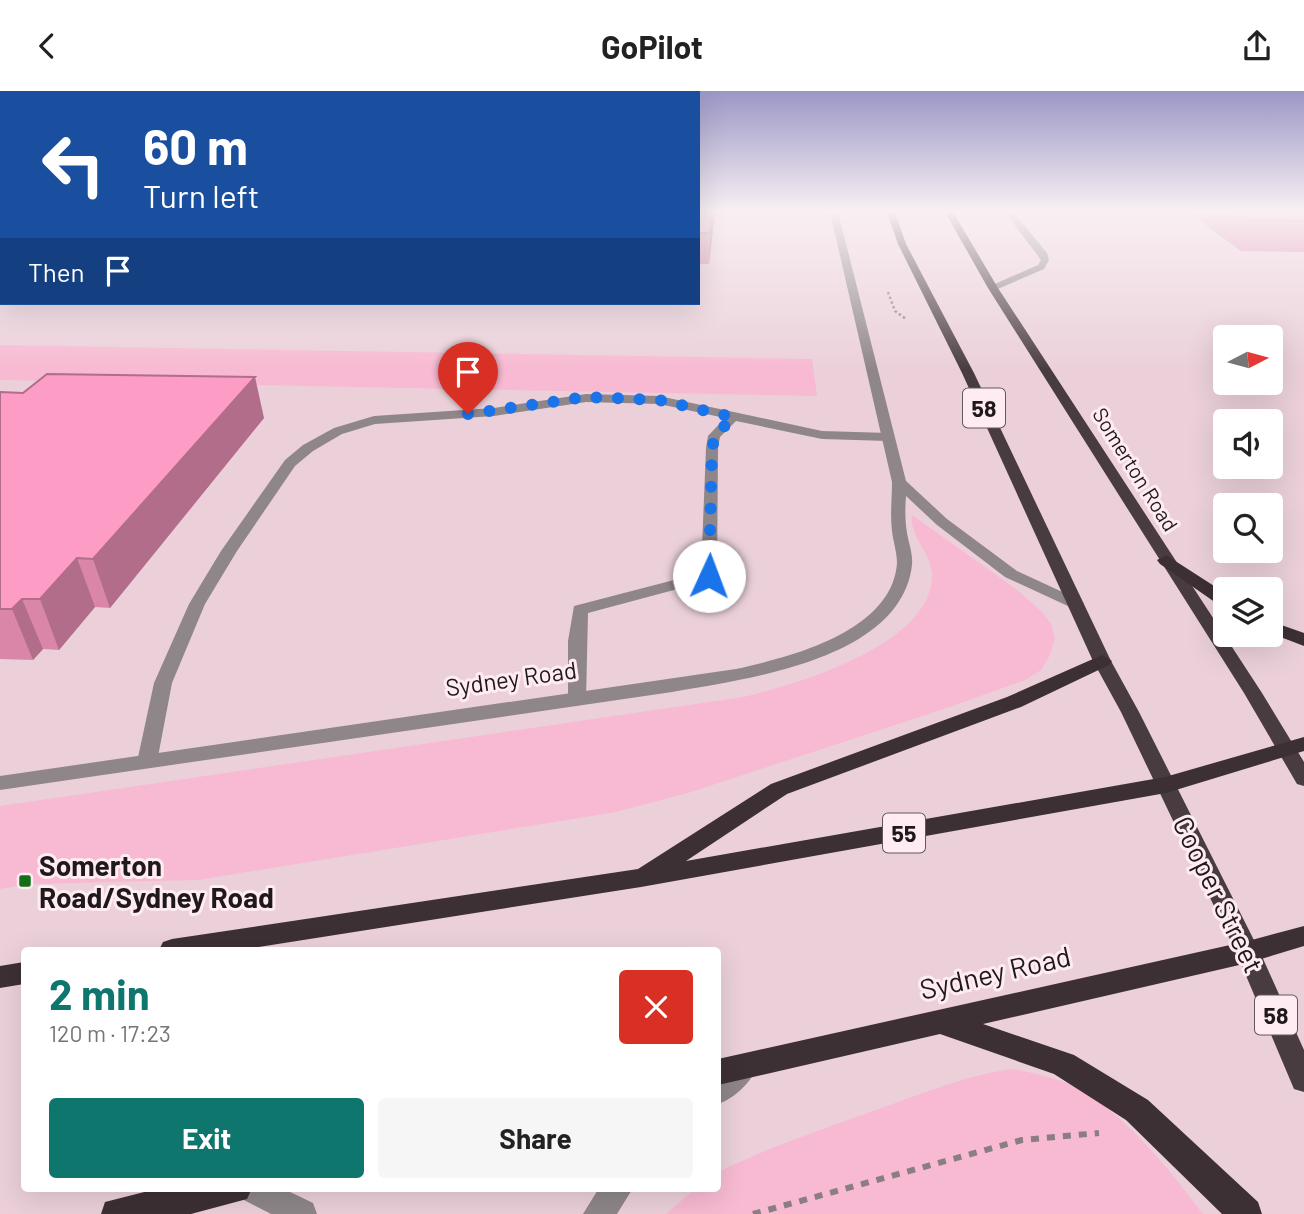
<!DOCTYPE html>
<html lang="en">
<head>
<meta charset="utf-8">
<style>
  body { margin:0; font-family:Barlow,sans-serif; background:#f6f6f6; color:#222; height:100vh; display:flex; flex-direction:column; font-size:26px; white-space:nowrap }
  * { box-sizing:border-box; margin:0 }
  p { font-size:23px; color:#767676 }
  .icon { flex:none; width:38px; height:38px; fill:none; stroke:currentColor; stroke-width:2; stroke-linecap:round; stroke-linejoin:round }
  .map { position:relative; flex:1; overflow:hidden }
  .side { position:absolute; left:21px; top:856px; width:700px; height:245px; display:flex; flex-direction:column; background:#fff; border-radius:7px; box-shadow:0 7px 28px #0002 }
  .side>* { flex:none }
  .hud { position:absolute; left:0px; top:0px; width:700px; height:214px; box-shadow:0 7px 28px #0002; background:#1a4fa0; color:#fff; overflow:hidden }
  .needle { width:46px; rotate:84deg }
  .controls { position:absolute; left:1213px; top:234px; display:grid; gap:14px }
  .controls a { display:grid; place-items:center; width:70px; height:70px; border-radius:7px; background:#fff; box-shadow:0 7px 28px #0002; font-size:35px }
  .pin { position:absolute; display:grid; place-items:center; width:60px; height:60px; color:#fff; margin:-72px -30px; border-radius:50% 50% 50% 0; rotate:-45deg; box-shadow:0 0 7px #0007 }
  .pin .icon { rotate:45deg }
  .me { position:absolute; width:77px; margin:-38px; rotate:2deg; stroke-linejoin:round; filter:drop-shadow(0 0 5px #0008) }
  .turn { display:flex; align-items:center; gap:24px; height:147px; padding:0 28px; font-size:32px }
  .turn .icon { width:91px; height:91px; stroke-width:2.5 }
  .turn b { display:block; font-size:49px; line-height:60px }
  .then { display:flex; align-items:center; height:66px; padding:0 28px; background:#0003; gap:14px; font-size:26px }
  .round { display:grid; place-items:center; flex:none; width:74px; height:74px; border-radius:7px; background:#f6f6f6 }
  .head { display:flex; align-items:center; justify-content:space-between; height:119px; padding:0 28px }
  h1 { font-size:42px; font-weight:700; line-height:52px; color:#0f766e }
  .primary-button { display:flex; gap:14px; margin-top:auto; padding:14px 28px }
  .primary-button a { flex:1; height:80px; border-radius:7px; background:#0f766e; color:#fff; font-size:28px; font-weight:700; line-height:80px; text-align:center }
  .primary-button a+a { background:#f6f6f6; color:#222 }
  header { display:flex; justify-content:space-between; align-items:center; height:91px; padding:0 28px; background:#fff; font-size:32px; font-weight:700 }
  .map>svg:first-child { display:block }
  .built { fill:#ebd0da; fill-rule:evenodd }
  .green { fill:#f7bad2 }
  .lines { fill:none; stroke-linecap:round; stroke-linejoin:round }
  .path-far1 { stroke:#8b7e83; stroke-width:2.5; stroke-dasharray:2.5 2.5; stroke-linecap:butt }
  .path { stroke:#8b7e83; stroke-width:6; stroke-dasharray:8 8; stroke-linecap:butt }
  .service { fill:#8e8689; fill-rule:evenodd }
  .minor { fill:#8e8689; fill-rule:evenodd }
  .primary { fill:#493c41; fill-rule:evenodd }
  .trunk { fill:#3d3035; fill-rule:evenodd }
  .wall { fill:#da86a9 }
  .shaded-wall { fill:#b16d8a }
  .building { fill:#fd9cc5; stroke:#b16d8a; stroke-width:2 }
  .route { stroke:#1a73e8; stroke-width:12; stroke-dasharray:0 21.6 }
  .poi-dot { fill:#146e1a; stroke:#ffebf2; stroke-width:2.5 }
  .labels { text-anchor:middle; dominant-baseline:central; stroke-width:6; stroke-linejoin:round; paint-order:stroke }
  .far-street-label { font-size:21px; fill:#1f191b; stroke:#ffebf2 }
  .shield { fill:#ffebf2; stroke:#62585c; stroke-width:2 }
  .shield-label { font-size:23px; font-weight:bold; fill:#1f191b }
  .street-label { font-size:24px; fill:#1f191b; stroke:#ffebf2 }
  .near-poi-label { font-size:28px; font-weight:bold; fill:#1f191b; stroke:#ffebf2; text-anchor:start }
  .near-street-label { font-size:28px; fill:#1f191b; stroke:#ffebf2 }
</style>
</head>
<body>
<header><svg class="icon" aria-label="back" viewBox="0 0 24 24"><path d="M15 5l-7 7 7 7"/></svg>GoPilot<svg class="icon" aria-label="share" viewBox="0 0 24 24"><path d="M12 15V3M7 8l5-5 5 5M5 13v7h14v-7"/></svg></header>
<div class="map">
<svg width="1304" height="1123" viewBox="0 0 1304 1123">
  <rect width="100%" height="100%" fill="#f1dee5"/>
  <!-- built -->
  <path class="built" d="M0 121 2 212H698V121H1304V1123H0ZM1225 247H1270V292H1225ZM1225 331H1270V376H1225ZM1225 415H1270V460H1225ZM1225 499H1270V544H1225ZM24 859H718V1097H24Z"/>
  <!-- green -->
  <path class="green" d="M0 254 812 268 817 305 0 289Z
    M912 424 1016 498 1043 522 1051 533 1055 546 1050 564 1041 579 1025 589 944 618 688 702 616 721 198 789 32 793 0 798V715L743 606C797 593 926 556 932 488 934 464 909 447 912 424Z
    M1014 978C1032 982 1049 985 1067 992 1118 1014 1170 1079 1203 1123H666L696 1097H718V1081C772 1055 828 1036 884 1016 927 1001 969 983 1014 978Z"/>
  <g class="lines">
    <!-- path-far1 -->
    <path class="path-far1" d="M888 201 895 220 906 228"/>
    <!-- path -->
    <path class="path" d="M753 1123 1022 1049 1099 1042"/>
    <!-- service -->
    <path class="service" d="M1005 121H1013L1047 162 1049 169 1044 178 993 200 990 199V195L1038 174 1041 169Z
      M586 303 659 305 822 340 888 342 894 346 888 350 822 348 736 330 720 346 718 357 717 485 715 488 588 522 586 609 577 615 568 609V550L574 515 701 482 706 357 708 345 725 327 659 313 586 311 494 325 375 333 342 343 313 360 295 375 237 460 205 513 172 592 157 671 154 676H140L137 671 154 592 189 513 221 460 285 369 303 354 334 337 374 325 494 317Z"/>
    <!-- minor -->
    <path class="minor" d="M830 121H838L906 390 947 428 1017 480 1082 510 1084 513 1082 516H1070L1005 486 937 434 906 405C905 417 905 430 907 442 909 453 913 463 912 474 901 569 746 588 672 601L0 699V685L736 578C790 566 892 541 897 472 897 461 893 450 892 440 890 424 892 407 892 391Z
      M743 966 752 970 756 978C750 993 733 1008 718 1013V984L734 970Z
      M235 1097H282L313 1112 317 1123H271L240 1107Z
      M599 1097H633L617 1123H583Z"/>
    <!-- primary -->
    <path class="primary" d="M887 121H895L906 153 974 282 1111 570 1139 621 1260 861 1304 959V1001L1294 998 1236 861 1121 621 1093 570 962 282 898 153Z
      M945 121H953L998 197 1262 602 1304 671V695L1297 693 1244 602 988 197Z"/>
    <!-- trunk -->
    <path class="trunk" d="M1166 464 1225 502V515L1219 514 1160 473 1157 469Z
      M1270 530 1304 542V555L1270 542Z
      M1102 564 1112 570 1109 574 1021 616 787 703 686 770 1165 686 1304 646V660L1166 702 641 796 239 859H159L163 851 172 848 638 778 771 693 1007 606Z
      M1304 835V855L1248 872 983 933 1074 964 1148 1009 1258 1111 1262 1123H1222L1126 1029 1054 983 940 943 718 994V968L1248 850Z
      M24 871V893L0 897V875Z
      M160 1097H252L247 1108 191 1123H101L105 1111Z"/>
  </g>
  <!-- wall -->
  <path class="wall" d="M0 121H2V144H0Z
    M698 121H715L709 173H698Z
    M1188 121H1304V161L1241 160Z
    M0 301 264 327 110 517 95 516 59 559 43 558 33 569 0 568Z"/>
  <!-- shaded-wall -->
  <path class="shaded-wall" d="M712 121H715L709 173 710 142Z
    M255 286 264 327 110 517 93 468Z
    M77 467 95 516 59 559 40 508Z
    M22 508 43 558 33 569 12 518Z"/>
  <!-- building -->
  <path class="building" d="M698 121H712L710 142H698Z
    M1239 121H1304V130L1251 129Z
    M47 283 255 286 93 468 77 467 40 508H22L12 518H0V301L23 302Z"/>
  <!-- sky -->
  <linearGradient id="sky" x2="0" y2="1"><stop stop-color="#9b97c6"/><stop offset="0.43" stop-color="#f9f0f3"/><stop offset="1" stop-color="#f9f0f3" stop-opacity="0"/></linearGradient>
  <rect width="1304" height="279" fill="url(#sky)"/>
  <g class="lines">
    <!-- route -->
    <path class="route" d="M468 323 586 306 659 309 733 326 715 345 712 357 709 485"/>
  </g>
  <!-- markers -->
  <rect class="poi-dot" x="18" y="783" width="14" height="14" rx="3.5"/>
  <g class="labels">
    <!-- far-street labels -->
    <g class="far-street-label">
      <text transform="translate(1136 378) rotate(58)">Somerton Road</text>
    </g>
    <!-- shield labels -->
    <g class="shield">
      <rect x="963" y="297.5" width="42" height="39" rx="5"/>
      <rect x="883" y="722.5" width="42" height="39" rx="5"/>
      <rect x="1255" y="904.5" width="42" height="39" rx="5"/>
    </g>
    <g class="shield-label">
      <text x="984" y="317">58</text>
      <text x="904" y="742">55</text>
      <text x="1276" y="924">58</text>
    </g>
    <!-- street labels -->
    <g class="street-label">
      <text transform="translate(511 587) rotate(-8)">Sydney Road</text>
    </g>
    <!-- near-poi labels -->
    <g class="near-poi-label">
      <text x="39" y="774">Somerton<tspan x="39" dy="32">Road/Sydney Road</tspan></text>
    </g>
    <!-- near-street labels -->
    <g class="near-street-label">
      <text transform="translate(1219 803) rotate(64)">Cooper Street</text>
      <text transform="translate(995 881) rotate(-13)">Sydney Road</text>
    </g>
  </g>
</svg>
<div class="controls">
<a><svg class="needle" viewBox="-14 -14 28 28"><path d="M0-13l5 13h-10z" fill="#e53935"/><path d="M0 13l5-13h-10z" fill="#767676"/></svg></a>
<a><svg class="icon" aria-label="sound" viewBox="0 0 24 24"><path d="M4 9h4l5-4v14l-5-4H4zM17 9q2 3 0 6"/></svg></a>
<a><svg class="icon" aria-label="search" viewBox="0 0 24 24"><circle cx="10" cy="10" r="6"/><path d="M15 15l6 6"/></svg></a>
<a><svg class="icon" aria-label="layers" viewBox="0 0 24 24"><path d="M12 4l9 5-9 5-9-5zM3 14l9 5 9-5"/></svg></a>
</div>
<div class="pin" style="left:468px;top:323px;background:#d93025"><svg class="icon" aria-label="arrive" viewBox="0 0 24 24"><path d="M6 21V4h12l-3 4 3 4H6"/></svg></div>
<svg class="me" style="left:709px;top:485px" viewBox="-20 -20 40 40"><circle r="19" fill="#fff"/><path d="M0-13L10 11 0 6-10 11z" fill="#1a73e8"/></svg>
<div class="hud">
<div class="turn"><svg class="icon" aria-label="left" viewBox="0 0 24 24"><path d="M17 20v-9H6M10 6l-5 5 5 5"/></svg><div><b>60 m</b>Turn left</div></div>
<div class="then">Then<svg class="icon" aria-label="arrive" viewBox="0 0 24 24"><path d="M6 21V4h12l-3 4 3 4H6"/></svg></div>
</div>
<section class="side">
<div class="head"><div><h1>2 min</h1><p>120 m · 17:23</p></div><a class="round" style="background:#d93025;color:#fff"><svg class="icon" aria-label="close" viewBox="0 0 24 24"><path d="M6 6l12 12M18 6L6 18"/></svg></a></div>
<div class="primary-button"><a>Exit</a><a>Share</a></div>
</section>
</div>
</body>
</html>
